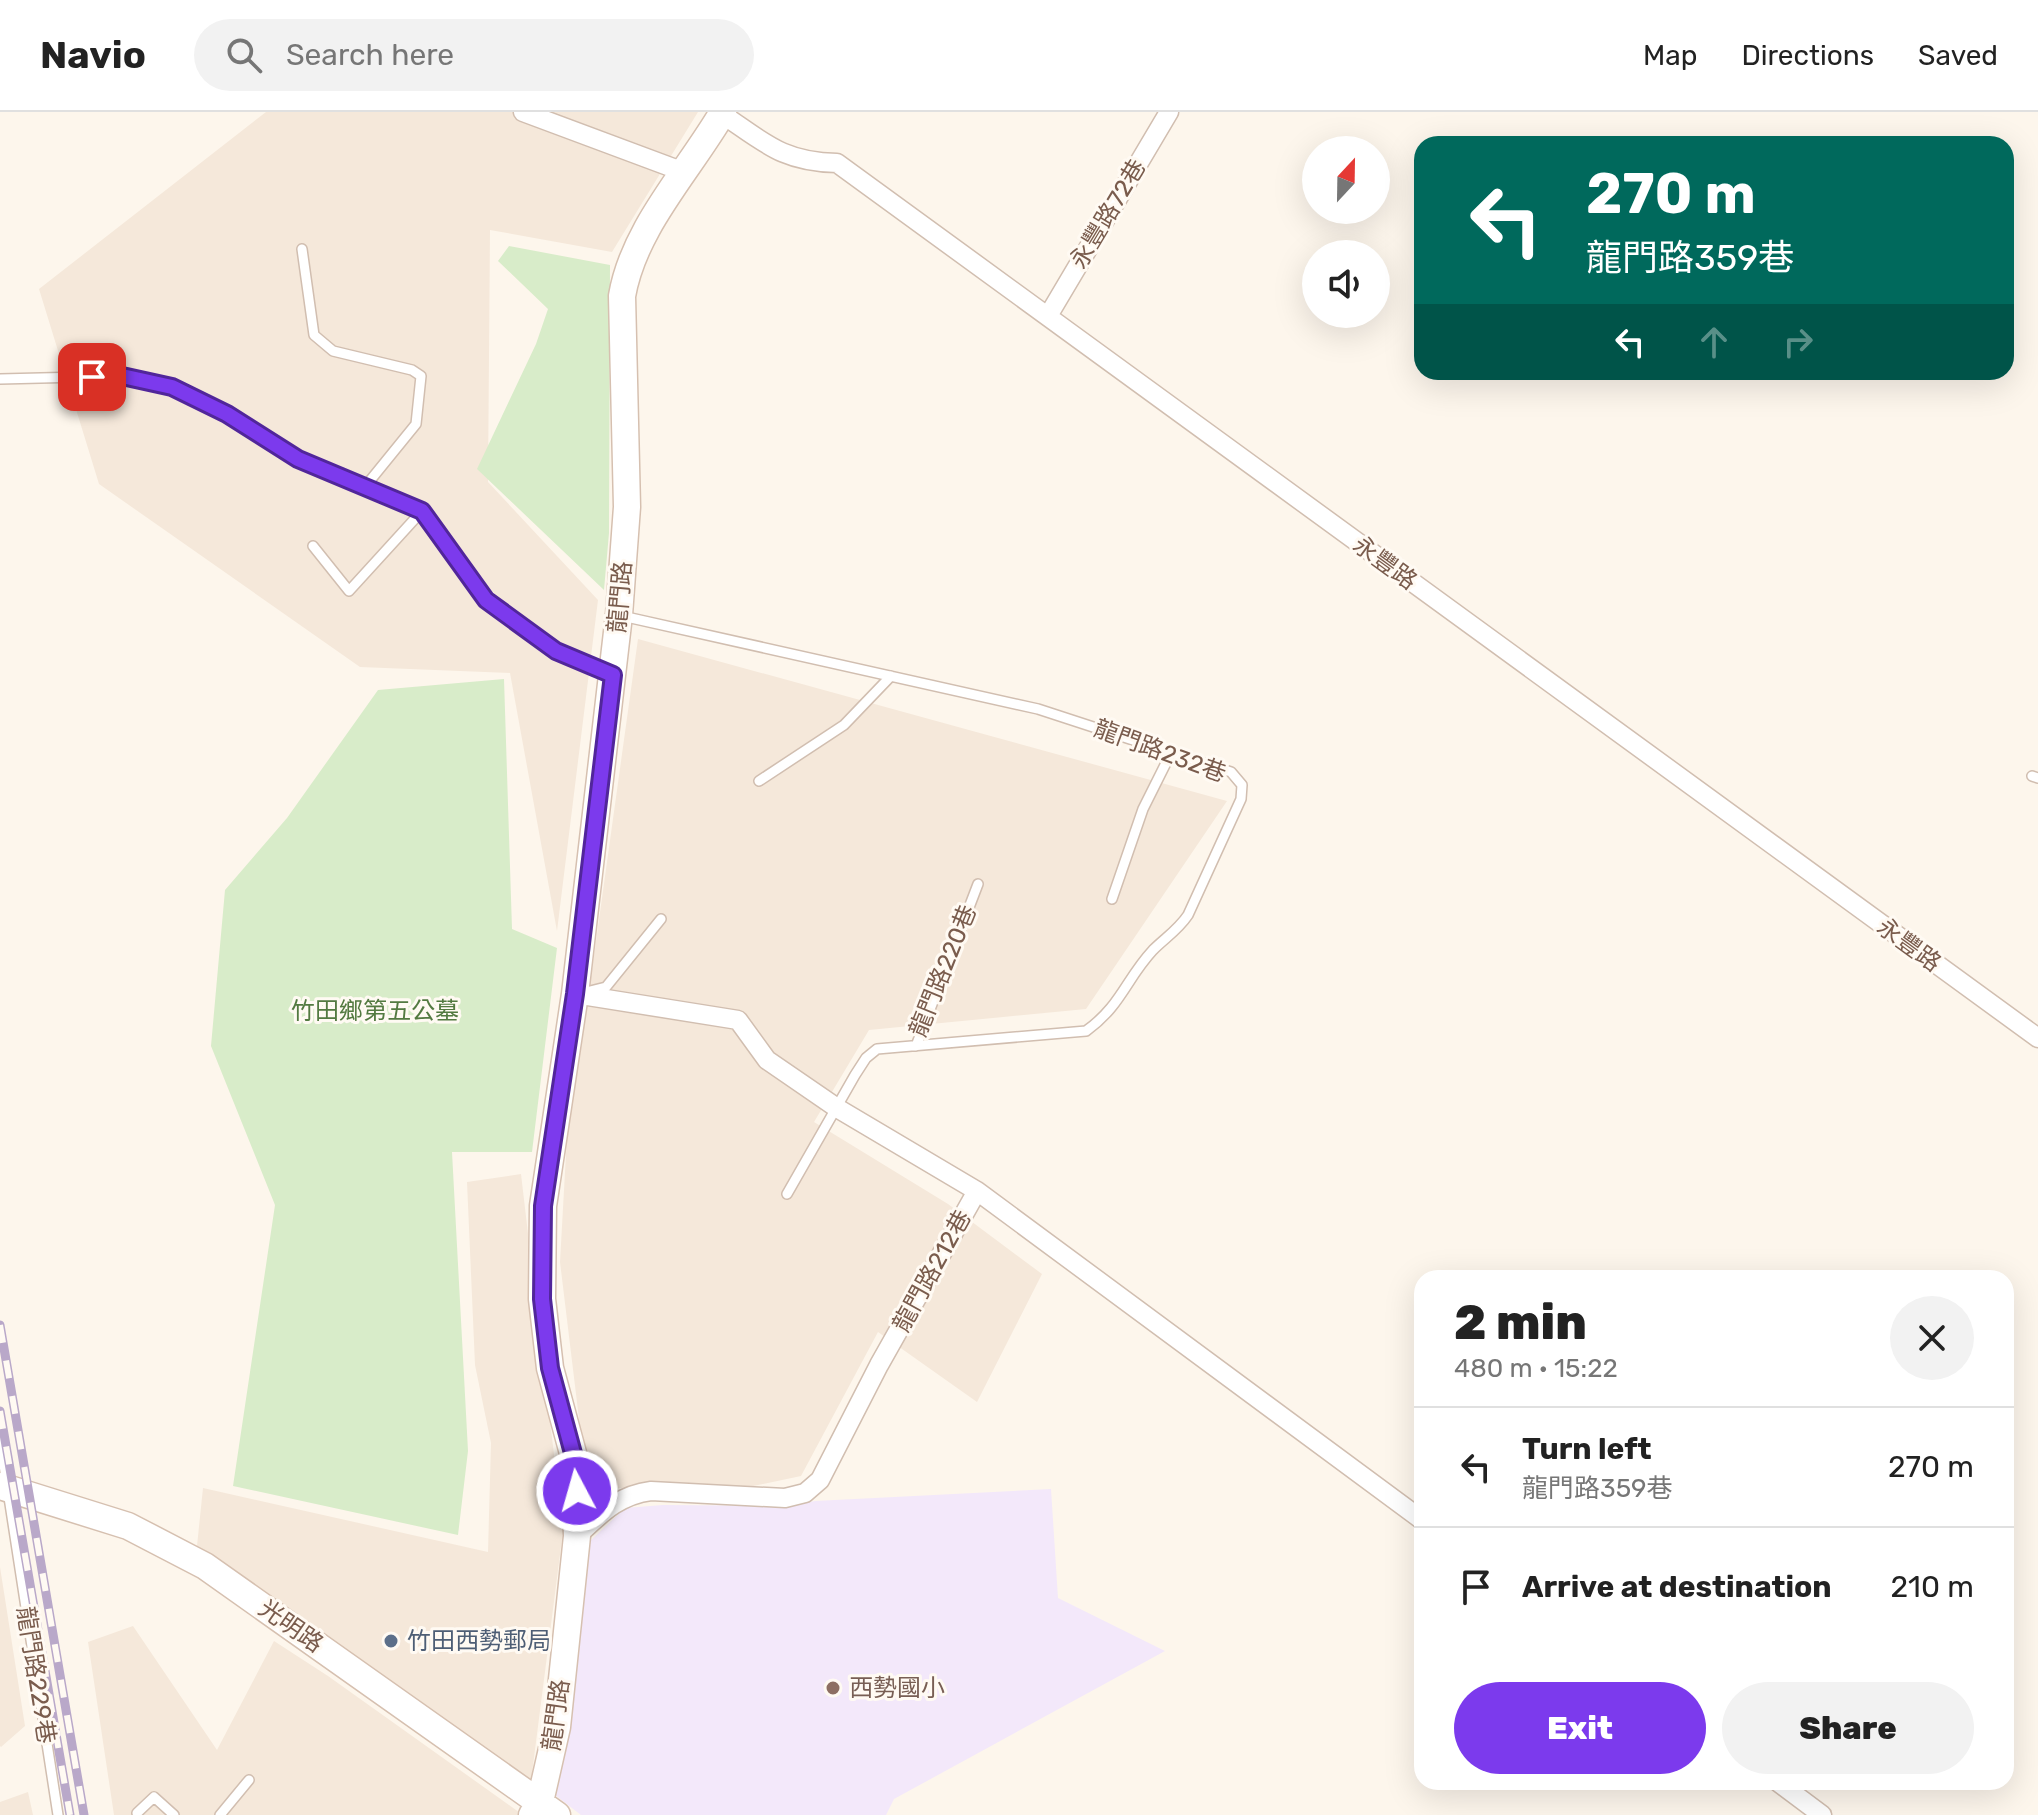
<!DOCTYPE html>
<html lang="en">
<head>
<meta charset="utf-8">
<style>
  body { margin:0; font-family:Rubik,"Noto Sans TC",sans-serif; background:#f2f2f2; color:#222; height:100vh; display:flex; flex-direction:column; font-size:30px; white-space:nowrap }
  * { box-sizing:border-box; margin:0 }
  p { font-size:26px; color:#767676 }
  .icon { flex:none; width:44px; height:44px; fill:none; stroke:currentColor; stroke-width:2; stroke-linecap:round; stroke-linejoin:round }
  .map { position:relative; flex:1; overflow:hidden }
  .details { position:absolute; left:1414px; top:1158px; width:600px; height:520px; display:flex; flex-direction:column; background:#fff; border-radius:24px; box-shadow:0 8px 32px #0002 }
  .details>* { flex:none }
  .hud { position:absolute; left:1414px; top:24px; width:600px; height:244px; border-radius:24px; box-shadow:0 8px 32px #0002; background:#00695c; color:#fff; overflow:hidden }
  .needle { width:52px; rotate:22deg }
  .buttons { position:absolute; left:1302px; top:24px; display:grid; gap:16px }
  .buttons a { display:grid; place-items:center; width:88px; height:88px; border-radius:50%; background:#fff; box-shadow:0 8px 32px #0002; font-size:40px }
  .pin { position:absolute; display:grid; place-items:center; width:68px; height:68px; color:#fff; margin:-34px; border-radius:16px; box-shadow:0 4px 12px #0006 }
  .me { position:absolute; width:88px; margin:-44px; rotate:354deg; stroke-linejoin:round; filter:drop-shadow(0 0 6px #0008) }
  .turn { display:flex; align-items:center; gap:28px; height:168px; padding:0 40px; font-size:36px }
  .turn .icon { width:104px; height:104px; stroke-width:2.5 }
  .turn b { display:block; font-size:56px; line-height:68px }
  .lanes { display:flex; align-items:center; height:76px; padding:0 40px; background:#0003; justify-content:center; gap:40px; direction:ltr }
  .lanes .off { opacity:.35 }
  .round { display:grid; place-items:center; flex:none; width:84px; height:84px; border-radius:42px; background:#f2f2f2 }
  .head { display:flex; align-items:center; justify-content:space-between; height:136px; padding:0 40px }
  h1 { font-size:48px; font-weight:800; line-height:60px }
  .action { display:flex; gap:16px; margin-top:auto; padding:16px 40px }
  .action a { flex:1; height:92px; border-radius:48px; background:#7c3aed; color:#fff; font-size:32px; font-weight:800; line-height:92px; text-align:center }
  .action a+a { background:#f2f2f2; color:#222 }
  ul { padding:0; list-style:none }
  li { display:flex; align-items:center; gap:24px; height:120px; padding:0 40px; border-top:2px solid #e0e0e0 }
  li div { flex:1 }
  li b { display:block; font-size:30px }
  li em { font-style:normal }
  header { display:flex; align-items:center; gap:48px; box-sizing:border-box; height:112px; padding:0 40px; background:#fff; border-bottom:2px solid #e0e0e0 }
  header strong { font-size:38px }
  nav { display:flex; gap:44px; margin-inline-start:auto; font-size:28px }
  .search { width:560px; height:72px; background:#f2f2f2; display:flex; align-items:center; gap:20px; box-sizing:border-box; padding:0 28px; border-radius:44px; color:#767676; font-size:30px }
  .map>svg:first-child { display:block }
  .residential { fill:#f5e8da }
  .education { fill:#f3e8fa }
  .green { fill:#d8ecc9 }
  .lines { fill:none; stroke-linecap:round; stroke-linejoin:round }
  .lane-casing { stroke:#d1beb0; stroke-width:12 }
  .street-casing { stroke:#d1beb0; stroke-width:21 }
  .secondary-casing { stroke:#d6c0b0; stroke-width:29 }
  .lane { stroke:#fff; stroke-width:9 }
  .street { stroke:#fff; stroke-width:18 }
  .secondary { stroke:#fff; stroke-width:26 }
  .rail-casing { stroke:#b9a8c9; stroke-width:9 }
  .rail { stroke:#fffaf3; stroke-width:6; stroke-dasharray:18; stroke-linecap:butt }
  .route-casing { stroke:#51269a; stroke-width:20 }
  .route { stroke:#7c3aed; stroke-width:14 }
  .service-dot { fill:#5c6f8a; stroke:#fffaf3; stroke-width:3 }
  .education-dot { fill:#8d6e63; stroke:#fffaf3; stroke-width:3 }
  .labels { text-anchor:middle; dominant-baseline:central; stroke-width:6; stroke-linejoin:round; paint-order:stroke }
  .street-label { font-size:24px; fill:#7a5c4d; stroke:#fffaf3 }
  .park-label { font-size:24px; fill:#537a41; stroke:#fffaf3 }
  .service-label { font-size:24px; fill:#4e5e75; stroke:#fffaf3; text-anchor:start }
  .education-label { font-size:24px; fill:#785e54; stroke:#fffaf3; text-anchor:start }
</style>
</head>
<body>
<header>
<strong>Navio</strong>
<div class="search"><svg class="icon" aria-label="search" viewBox="0 0 24 24"><circle cx="10" cy="10" r="6"/><path d="M15 15l6 6"/></svg>Search here</div>
<nav><a>Map</a><a>Directions</a><a>Saved</a></nav>
</header>
<div class="map">
<svg width="2038" height="1703" viewBox="0 0 2038 1703">
  <rect width="100%" height="100%" fill="#fdf6ec"/>
  <!-- residential -->
  <path class="residential" d="M266 0H698L612 140 490 118 488 370 598 488 557 819 510 561 360 555 99 372 39 177Z
    M638 527 1227 689 1086 897 869 918 814 1010 948 1092 1042 1162 977 1290 878 1220 801 1364 744 1376H609L584 1348 560 1150 568 1006 581 937Z
    M521 1062 563 1419 531 1669 197 1434 203 1376 488 1440 491 1331 475 1253 467 1070Z
    M0 1455 25 1614 1 1635 0 1634Z
    M133 1514 217 1638 274 1529 328 1564 523 1703H114L88 1530Z
    M28 1680 33 1703H0V1690Z"/>
  <!-- education -->
  <path class="education" d="M1051 1377 1058 1486 1165 1539 894 1687 886 1703H581L555 1683 587 1432 625 1396 663 1393 789 1394 815 1389Z"/>
  <!-- green -->
  <path class="green" d="M509 134 610 153 609 421 604 478 477 357 536 232 548 197 498 149Z
    M504 567 512 817 557 836 532 1040H452L468 1339 458 1423 233 1374 275 1093 211 934 225 778 287 706 378 578Z"/>
  <g class="lines">
    <defs>
      <path id="lane" d="M302 137 314 223 333 239 412 258 421 264 416 312 364 376
        M0 267 122 264 172 275 227 302 298 347 422 399 486 488 556 539 610 562
        M313 434 349 479 422 399
        M622 504 1038 597 1231 660 1242 673 1241 687 1188 803C1178 818 1165 826 1153 838 1126 867 1121 894 1086 919L877 937 866 946 855 963 787 1082
        M2032 664 2038 666
        M759 669 844 613 891 564
        M1112 787 1143 697 1171 641
        M590 879 606 875 661 807
        M916 934 978 772
        M0 1327 58 1703
        M137 1701 154 1685 174 1703
        M220 1703 249 1668"/>
      <path id="street" d="M523 0 684 60
        M722 2C765 31 783 50 837 51L2038 926
        M1048 204 1169 0
        M575 882 738 908 767 948 837 996 977 1079 1422 1408
        M577 1424C600 1403 618 1383 651 1379L785 1386 805 1381 820 1368 879 1253 977 1079
        M1778 1670 1822 1703"/>
      <path id="secondary" d="M0 1374 128 1414 205 1454 557 1703
        M532 1703 540 1690 557 1615 577 1424 574 1345 550 1256 542 1187 543 1094 575 882 619 503 627 395 622 184C634 115 688 60 723 0"/>
    </defs>
    <!-- lane casing -->
    <use href="#lane" class="lane-casing"/>
    <!-- street casing -->
    <use href="#street" class="street-casing"/>
    <!-- secondary casing -->
    <use href="#secondary" class="secondary-casing"/>
    <!-- lane -->
    <use href="#lane" class="lane"/>
    <!-- street -->
    <use href="#street" class="street"/>
    <!-- secondary -->
    <use href="#secondary" class="secondary"/>
    <defs>
      <path id="rail" d="M0 1213 84 1703
        M0 1299 70 1703"/>
    </defs>
    <!-- rail casing -->
    <use href="#rail" class="rail-casing"/>
    <!-- rail -->
    <use href="#rail" class="rail"/>
  </g>
  <g class="lines">
    <defs>
      <path id="route" d="M92 265 122 264 172 275 227 302 298 347 422 399 486 488 556 539 613 563 575 882 543 1094 542 1187 550 1256 574 1345 577 1379"/>
    </defs>
    <!-- route casing -->
    <use href="#route" class="route-casing"/>
    <!-- route -->
    <use href="#route" class="route"/>
  </g>
  <!-- markers -->
  <circle class="service-dot" cx="391" cy="1529" r="8"/>
  <circle class="education-dot" cx="833" cy="1576" r="8"/>
  <g class="labels">
    <!-- street labels -->
    <g class="street-label">
      <text transform="translate(1108 102) rotate(-59)">永豐路72巷</text>
      <text transform="translate(1385 451) rotate(36)">永豐路</text>
      <text transform="translate(620 485) rotate(-85)">龍門路</text>
      <text transform="translate(1160 639) rotate(20)">龍門路232巷</text>
      <text transform="translate(1909 833) rotate(36)">永豐路</text>
      <text transform="translate(943 859) rotate(-68)">龍門路220巷</text>
      <text transform="translate(932 1159) rotate(-61)">龍門路212巷</text>
      <text transform="translate(291 1514) rotate(35)">光明路</text>
      <text transform="translate(36 1563) rotate(81)">龍門路229巷</text>
      <text transform="translate(556 1603) rotate(-82)">龍門路</text>
    </g>
    <!-- park labels -->
    <g class="park-label">
      <text x="375" y="899">竹田鄉第五公墓</text>
    </g>
    <!-- service labels -->
    <g class="service-label">
      <text x="407" y="1529">竹田西勢郵局</text>
    </g>
    <!-- education labels -->
    <g class="education-label">
      <text x="849" y="1576">西勢國小</text>
    </g>
  </g>
</svg>
<div class="buttons">
<a><svg class="needle" viewBox="-14 -14 28 28"><path d="M0-13l5 13h-10z" fill="#e53935"/><path d="M0 13l5-13h-10z" fill="#767676"/></svg></a>
<a><svg class="icon" aria-label="sound" viewBox="0 0 24 24"><path d="M4 9h4l5-4v14l-5-4H4zM17 9q2 3 0 6"/></svg></a>
</div>
<div class="pin" style="left:92px;top:265px;background:#d93025"><svg class="icon" aria-label="arrive" viewBox="0 0 24 24"><path d="M6 21V4h12l-3 4 3 4H6"/></svg></div>
<svg class="me" style="left:577px;top:1379px" viewBox="-20 -20 40 40"><circle r="17" fill="#7c3aed" stroke="#fff" stroke-width="3"/><path d="M0-11L8 9 0 5-8 9z" fill="#fff"/></svg>
<div class="hud">
<div class="turn"><svg class="icon" aria-label="left" viewBox="0 0 24 24"><path d="M17 20v-9H6M10 6l-5 5 5 5"/></svg><div><b>270 m</b>龍門路359巷</div></div>
<div class="lanes"><svg class="icon" aria-label="left" viewBox="0 0 24 24"><path d="M17 20v-9H6M10 6l-5 5 5 5"/></svg><svg class="icon off" aria-label="ahead" viewBox="0 0 24 24"><path d="M12 20V5M6 11l6-6 6 6"/></svg><svg class="icon off" aria-label="right" viewBox="0 0 24 24"><path d="M7 20v-9h11M14 6l5 5-5 5"/></svg></div>
</div>
<section class="details">
<div class="head"><div><h1>2 min</h1><p>480 m · 15:22</p></div><a class="round"><svg class="icon" aria-label="close" viewBox="0 0 24 24"><path d="M6 6l12 12M18 6L6 18"/></svg></a></div>
<ul>
<li><svg class="icon" aria-label="left" viewBox="0 0 24 24"><path d="M17 20v-9H6M10 6l-5 5 5 5"/></svg><div><b>Turn left</b><p>龍門路359巷</p></div><em>270 m</em></li>
<li><svg class="icon" aria-label="arrive" viewBox="0 0 24 24"><path d="M6 21V4h12l-3 4 3 4H6"/></svg><div><b>Arrive at destination</b></div><em>210 m</em></li>
</ul>
<div class="action"><a>Exit</a><a>Share</a></div>
</section>
</div>
</body>
</html>
